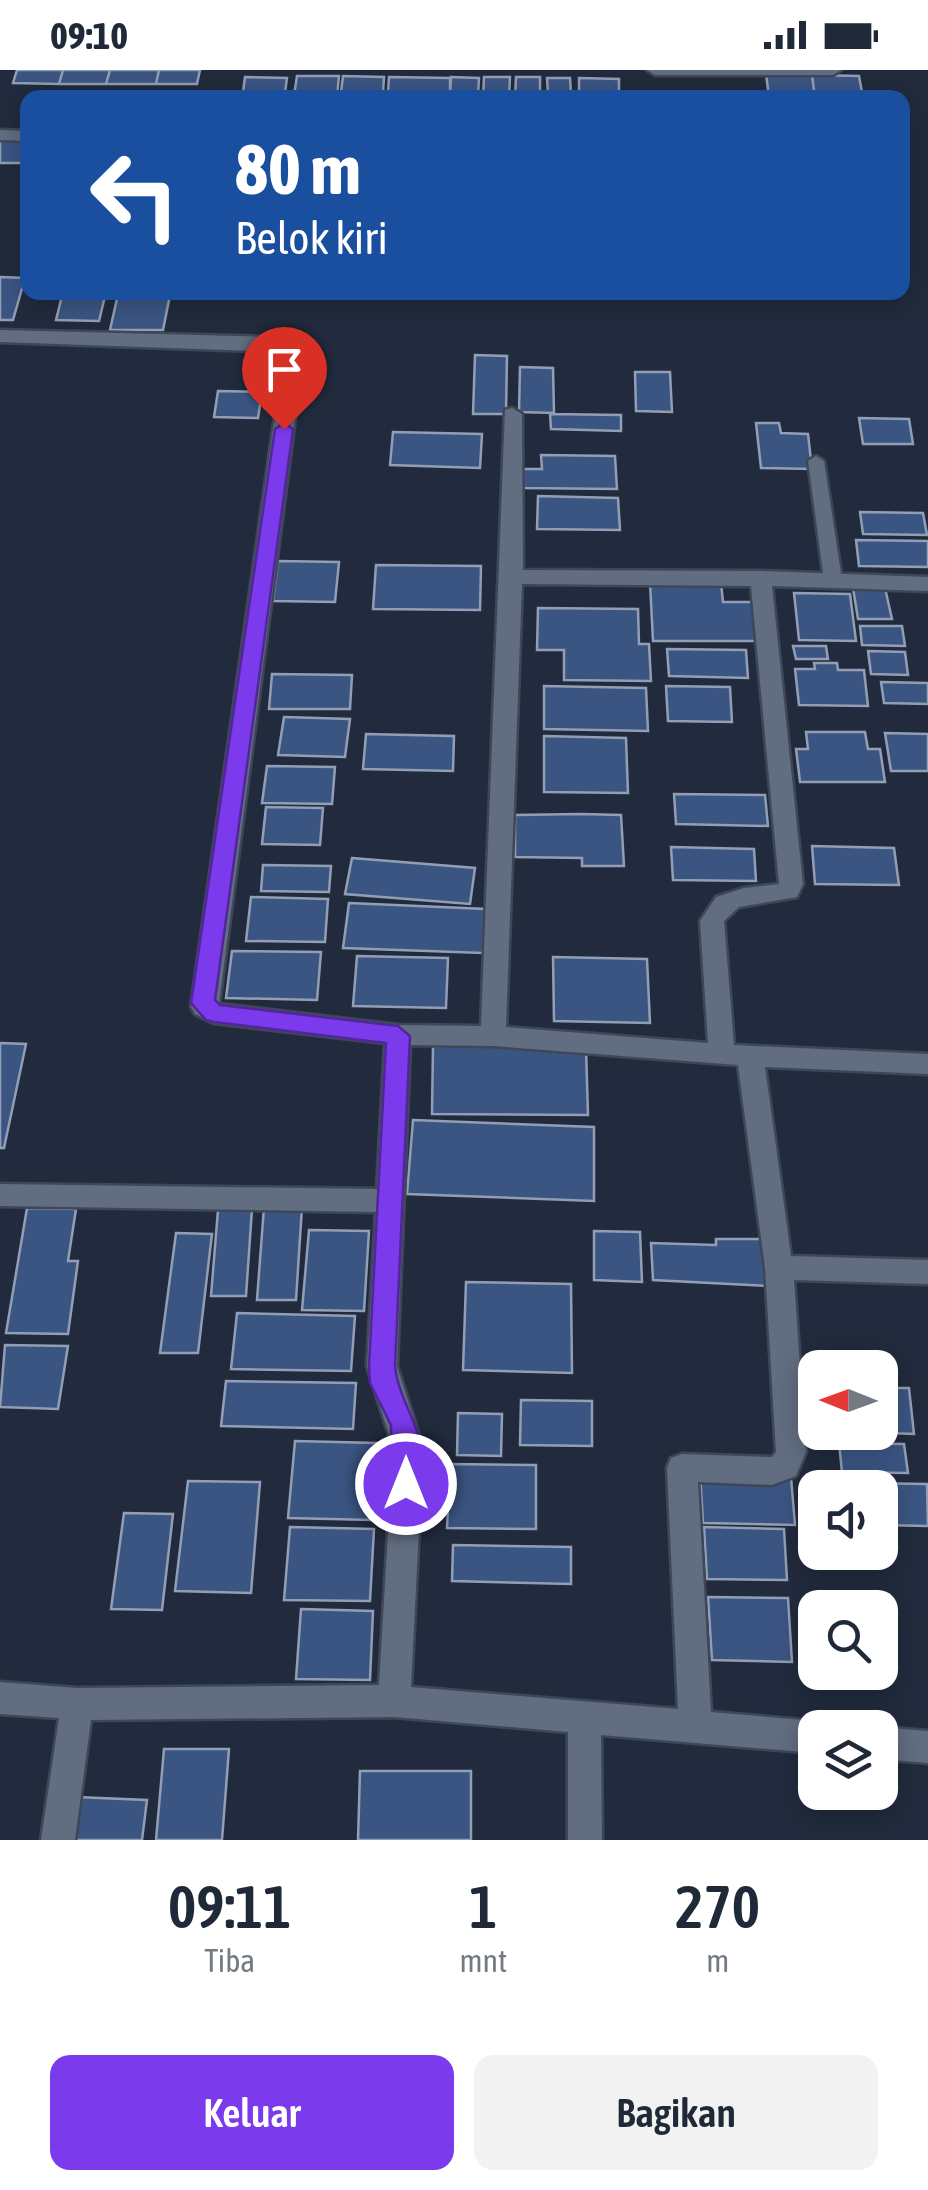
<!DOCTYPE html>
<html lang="id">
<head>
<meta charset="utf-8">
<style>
  body { margin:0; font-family:"Asap Condensed",sans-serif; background:#f2f2f3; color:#1f2937; height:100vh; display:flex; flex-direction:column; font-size:38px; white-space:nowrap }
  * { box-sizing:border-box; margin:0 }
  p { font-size:32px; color:#747a83 }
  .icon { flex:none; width:55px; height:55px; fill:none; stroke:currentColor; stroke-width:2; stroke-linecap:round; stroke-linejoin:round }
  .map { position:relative; height:1770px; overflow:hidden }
  .side { display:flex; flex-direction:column; background:#fff; flex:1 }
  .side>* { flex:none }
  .banner { position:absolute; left:20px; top:20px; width:890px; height:210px; border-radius:20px; box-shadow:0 5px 25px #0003; background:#1a4fa0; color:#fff; overflow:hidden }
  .needle { width:65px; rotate:271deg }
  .buttons { position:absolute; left:798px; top:1280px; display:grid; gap:20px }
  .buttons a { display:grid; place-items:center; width:100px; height:100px; border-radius:20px; background:#fff; box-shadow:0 5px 25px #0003; font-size:50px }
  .pin { position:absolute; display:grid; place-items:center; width:85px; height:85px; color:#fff; margin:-102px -42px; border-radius:50% 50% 50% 0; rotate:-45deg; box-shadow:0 0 10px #0007 }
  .pin .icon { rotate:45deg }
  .me { position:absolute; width:110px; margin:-55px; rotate:0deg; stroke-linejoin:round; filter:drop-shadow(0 0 8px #0008) }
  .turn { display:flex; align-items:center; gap:35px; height:210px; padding:0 50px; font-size:45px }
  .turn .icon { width:130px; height:130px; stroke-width:2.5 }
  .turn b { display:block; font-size:70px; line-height:85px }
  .eta { display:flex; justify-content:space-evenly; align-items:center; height:170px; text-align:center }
  .eta b { font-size:60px; font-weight:600; line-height:70px }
  .cta { display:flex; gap:20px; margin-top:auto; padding:20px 50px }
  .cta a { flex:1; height:115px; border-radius:20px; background:#7c3aed; color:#fff; font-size:40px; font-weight:600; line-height:115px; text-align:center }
  .cta a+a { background:#f2f2f3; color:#1f2937 }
  .status { display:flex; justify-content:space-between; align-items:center; height:70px; padding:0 50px; background:#fff; direction:ltr }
  .status svg { height:28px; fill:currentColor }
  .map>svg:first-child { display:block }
  .building { fill:#3b5583; stroke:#929eb4; stroke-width:2.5 }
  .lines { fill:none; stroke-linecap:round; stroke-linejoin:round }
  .lane-casing { stroke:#3f4756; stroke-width:5 }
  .street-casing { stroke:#3f4756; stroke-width:5 }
  .lane { fill:#616d81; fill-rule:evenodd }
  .street { fill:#616d81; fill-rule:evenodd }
  .route { fill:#7c3aed; stroke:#51269a; stroke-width:2.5 }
</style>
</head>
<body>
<div class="status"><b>09:10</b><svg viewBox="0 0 49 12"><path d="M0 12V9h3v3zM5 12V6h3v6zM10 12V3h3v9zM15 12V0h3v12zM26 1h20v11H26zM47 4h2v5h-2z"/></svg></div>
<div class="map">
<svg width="928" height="1770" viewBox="0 0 928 1770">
  <rect width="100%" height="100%" fill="#212b3d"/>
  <!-- building -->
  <path class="building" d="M17 0H63L59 14 13 13Z
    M63 0H110L106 14H59Z
    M110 0H159L156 14H106Z
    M159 0H200L197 14H156Z
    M766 4 812 5 815 28 769 27Z
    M812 5 859 6 863 28H815Z
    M297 6H339L337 26 294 25Z
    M343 6 384 7 383 23 341 22Z
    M245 7 287 8 285 23 243 22Z
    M389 7 450 8V23L388 22Z
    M451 7 479 8 478 26H450Z
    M484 7H510L509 27H483Z
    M516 7H540V28H515Z
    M547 8H570L571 24H548Z
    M579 8 619 9V28H579Z
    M0 68 28 69 25 93H0Z
    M0 207 25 208 13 250H0Z
    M63 222H106L99 251 56 250Z
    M118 224 170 225 163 260H110Z
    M475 285 507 286 506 344H473Z
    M520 297 553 298 554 343 519 342Z
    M635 302H670L672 342 636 341Z
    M218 321 262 322 258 348 214 347Z
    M550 344 621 345V361L551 359Z
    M859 348 909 349 913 374H863Z
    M756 353H779L781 363 808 364 812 399 761 398Z
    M393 362 482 364 480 398 390 395Z
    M541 385 615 386 617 419 523 418V399H542Z
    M538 426 618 428 620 460 537 459Z
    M860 442 923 443 927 465 863 464Z
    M856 470 928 471V497L859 496Z
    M278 491 339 492 335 532 273 531Z
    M376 495 481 496 480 540 373 539Z
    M650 513H721L723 532H754L758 571H653Z
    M853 518H885L892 549H858Z
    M794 523 850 524 856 571 799 570Z
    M538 538 638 539 639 574H649L651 611 564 610V580H537Z
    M860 556H902L905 576 862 575Z
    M793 576H826L828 589H796Z
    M667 579 746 580 748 608 669 606Z
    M868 581 905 582 908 605 871 604Z
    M814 593H837L838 600H864L868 636 799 635 795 599H815Z
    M272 604 352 605 350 639H269Z
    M881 612 928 613V634L884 633Z
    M544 616 646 618 648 661 544 659Z
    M666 616 730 617 732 652 668 651Z
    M284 647 350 649 345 687 278 685Z
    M806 662H865L868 679H880L885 712H800L796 679H808Z
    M885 663 928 664V701H891Z
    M366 664 454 666 453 701 363 699Z
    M544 666 626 668 628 723 544 722Z
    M267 696 335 697 332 734 262 733Z
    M674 724 765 725 768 756 676 754Z
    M266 737 323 738 320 775 262 774Z
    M581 744 621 745 624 796H582V788L515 787V745Z
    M812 776 894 778 899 815 815 814Z
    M671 777 754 779 756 811 673 810Z
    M352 788 475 798 470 834 345 824Z
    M263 795 331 796 329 822 261 821Z
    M251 827 328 829 325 872 246 871Z
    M349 833 486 839 483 883 343 878Z
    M232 881 321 882 317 930 226 928Z
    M357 886 448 888 446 938 353 936Z
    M553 887 647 889 650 953 554 951Z
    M0 973 26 974 4 1078H0Z
    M433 976 586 977 588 1045 432 1044Z
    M413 1050 594 1057V1131L407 1124Z
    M264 1137H302L296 1230H257Z
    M27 1138 76 1139 68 1191H78L68 1264 6 1263Z
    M252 1139 246 1226H211L218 1140Z
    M309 1160 369 1161 364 1241 302 1240Z
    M594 1161 640 1162 642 1212 594 1210Z
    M176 1163 212 1164 198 1283H160Z
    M716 1169H765L769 1216 653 1210 651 1173 716 1175Z
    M466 1212 571 1214 572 1303 463 1300Z
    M237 1243 355 1246 351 1301 231 1299Z
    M5 1275 68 1276 58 1339 0 1337Z
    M226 1311 356 1313 353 1359 221 1356Z
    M880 1318H909L914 1364 860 1362H880Z
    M521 1330 592 1331V1376L520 1375Z
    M458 1343 502 1344 501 1386 457 1385Z
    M295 1371 376 1373 372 1450 288 1448Z
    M839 1373 904 1374 908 1403 842 1402Z
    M450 1394 536 1395V1459L447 1458Z
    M700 1405 791 1407 795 1455 703 1453Z
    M188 1411 260 1412 251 1523 175 1521Z
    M863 1413 927 1414 928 1456 880 1455V1418H863Z
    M124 1443 173 1444 162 1540 111 1539Z
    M290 1457 374 1459 370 1531 284 1530Z
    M704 1457 784 1459 787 1510 707 1509Z
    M453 1475 571 1477V1514L452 1511Z
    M708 1527 788 1528 792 1592 712 1590Z
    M301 1539 373 1541 370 1610 296 1609Z
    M164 1679H229L222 1770H156Z
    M360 1701H471V1770H358Z
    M76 1727 147 1730 142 1770H69Z"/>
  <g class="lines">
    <defs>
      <path id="lane" d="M816 386 824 391 842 510 833 515 824 510 808 391Z"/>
      <path id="street" d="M647 0H841L833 5H655Z
        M0 60 28 61V71L0 70Z
        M0 260 275 267 304 279 219 934 398 955 481 956 505 340 512 338 522 344 523 500 761 501 928 507V521L772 516 803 814 797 827 739 837 724 851 734 975 928 984V1004L765 997 791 1186 928 1190V1214L794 1210 806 1382 796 1406 772 1415 698 1412 711 1642 815 1651 827 1658H815V1683L601 1665 602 1770H568V1662L394 1647 91 1650 75 1770H41L59 1648 0 1644V1612L77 1618 379 1615 393 1378 367 1296 376 1142 0 1136V1114L377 1119 385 973 214 953 195 944 191 937 284 282 0 272ZM522 514 751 516 779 814 744 818 716 827 700 851 708 973 506 957ZM410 975 493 976 738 995 765 1198 776 1382 772 1387 682 1384 671 1388 667 1398 678 1639 411 1617 423 1378 397 1296Z
        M880 1657 928 1661V1693L880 1689Z"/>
    </defs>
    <!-- lane casing -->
    <use href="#lane" class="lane-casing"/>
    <!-- street casing -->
    <use href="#street" class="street-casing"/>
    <!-- lane -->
    <use href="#lane" class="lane"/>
    <!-- street -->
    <use href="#street" class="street"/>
  </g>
  <!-- route -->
  <path class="route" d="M284 353 293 359 215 930 220 935 398 956 410 966 395 1296C399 1340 439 1372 415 1423L406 1427 396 1423 392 1414 391 1355 370 1313 369 1296 386 973 214 952 206 950 191 933 275 359Z"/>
</svg>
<div class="buttons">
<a><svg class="needle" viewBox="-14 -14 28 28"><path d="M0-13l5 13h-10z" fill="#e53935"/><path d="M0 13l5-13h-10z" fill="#747a83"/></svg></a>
<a><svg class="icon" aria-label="sound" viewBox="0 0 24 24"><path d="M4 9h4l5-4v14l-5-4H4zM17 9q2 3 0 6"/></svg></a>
<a><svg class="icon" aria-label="search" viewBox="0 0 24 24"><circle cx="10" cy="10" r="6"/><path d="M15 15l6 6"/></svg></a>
<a><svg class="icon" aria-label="layers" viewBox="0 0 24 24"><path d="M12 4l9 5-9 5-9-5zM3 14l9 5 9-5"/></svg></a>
</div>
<div class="pin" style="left:284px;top:359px;background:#d93025"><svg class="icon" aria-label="arrive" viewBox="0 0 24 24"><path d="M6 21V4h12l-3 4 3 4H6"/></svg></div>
<svg class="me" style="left:406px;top:1414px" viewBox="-20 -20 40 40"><circle r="17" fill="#7c3aed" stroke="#fff" stroke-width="3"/><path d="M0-11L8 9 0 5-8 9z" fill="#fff"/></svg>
<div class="banner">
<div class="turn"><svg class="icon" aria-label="left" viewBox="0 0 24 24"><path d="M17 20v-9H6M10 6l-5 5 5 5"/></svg><div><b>80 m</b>Belok kiri</div></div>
</div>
</div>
<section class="side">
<div class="eta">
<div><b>09:11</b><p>Tiba</p></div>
<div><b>1</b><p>mnt</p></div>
<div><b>270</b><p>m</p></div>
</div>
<div class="cta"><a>Keluar</a><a>Bagikan</a></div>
</section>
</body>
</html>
